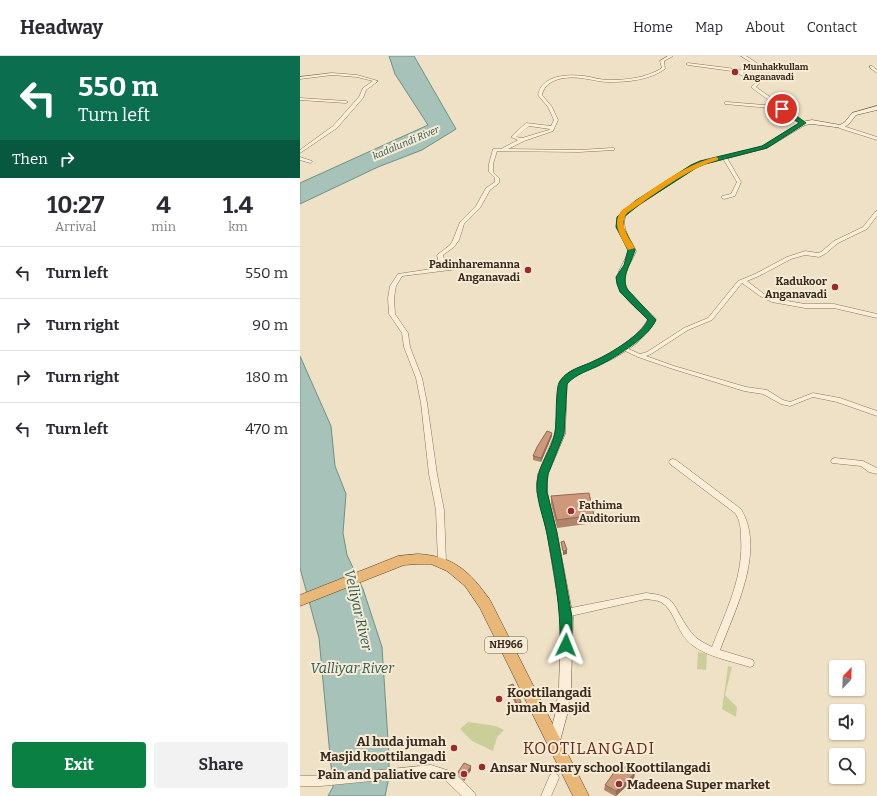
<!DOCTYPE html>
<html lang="en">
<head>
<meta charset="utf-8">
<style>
  body { margin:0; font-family:Bitter,serif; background:#f2f2f3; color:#2b2b33; height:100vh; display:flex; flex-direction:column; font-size:15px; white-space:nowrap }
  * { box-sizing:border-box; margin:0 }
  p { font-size:13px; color:#7c7c81 }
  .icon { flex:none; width:22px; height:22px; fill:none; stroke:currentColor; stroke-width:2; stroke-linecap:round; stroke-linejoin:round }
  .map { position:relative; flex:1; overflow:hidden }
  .sheet { display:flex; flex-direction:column; background:#fff; width:300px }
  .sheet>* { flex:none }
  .hud { background:#0b6e4f; color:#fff; overflow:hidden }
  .needle { width:26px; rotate:23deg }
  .controls { position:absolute; left:529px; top:604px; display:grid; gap:8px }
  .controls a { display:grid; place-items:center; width:36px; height:36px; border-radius:4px; background:#fff; box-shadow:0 1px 3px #0004; font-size:20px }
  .pin { position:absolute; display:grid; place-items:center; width:34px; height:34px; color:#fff; margin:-17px; border:2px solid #fff; border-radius:50%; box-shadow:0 1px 4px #0007 }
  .me { position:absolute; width:44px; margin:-22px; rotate:2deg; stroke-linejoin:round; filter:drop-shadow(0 0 3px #0008) }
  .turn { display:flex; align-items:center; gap:14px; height:84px; padding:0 12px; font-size:18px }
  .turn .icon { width:52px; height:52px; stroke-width:2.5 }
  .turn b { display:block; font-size:28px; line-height:34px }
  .then { display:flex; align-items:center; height:38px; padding:0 12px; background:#0003; gap:8px; font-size:15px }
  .eta { display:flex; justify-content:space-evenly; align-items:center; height:68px; text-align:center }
  .eta b { font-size:24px; font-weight:700; line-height:28px }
  .action { display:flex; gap:8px; margin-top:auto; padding:8px 12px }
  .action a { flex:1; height:46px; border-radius:4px; background:#0b8043; color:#fff; font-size:16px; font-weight:700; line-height:46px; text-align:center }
  .action a+a { background:#f2f2f3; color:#2b2b33 }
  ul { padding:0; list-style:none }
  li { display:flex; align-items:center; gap:12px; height:52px; padding:0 12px; border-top:1px solid #e1e1e2 }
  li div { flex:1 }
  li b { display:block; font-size:15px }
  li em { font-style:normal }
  header { display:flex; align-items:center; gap:24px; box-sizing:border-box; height:56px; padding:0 20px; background:#fff; border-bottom:1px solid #e1e1e2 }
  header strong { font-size:19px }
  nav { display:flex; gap:22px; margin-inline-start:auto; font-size:14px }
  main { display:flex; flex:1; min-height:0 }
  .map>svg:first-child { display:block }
  .green { fill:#cace98 }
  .water { fill:#a6c2b9; stroke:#6d9186 }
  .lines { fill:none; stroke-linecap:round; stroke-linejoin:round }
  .minor-casing { stroke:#8b725a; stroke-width:1 }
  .tertiary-casing { stroke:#8b725a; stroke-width:1 }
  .secondary-casing { stroke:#6c533d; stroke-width:1 }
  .trunk-casing { stroke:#58402f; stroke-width:1 }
  .minor { fill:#faeed8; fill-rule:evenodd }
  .tertiary { fill:#faeed8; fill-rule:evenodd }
  .secondary { fill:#faeed8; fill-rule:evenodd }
  .trunk { fill:#e9b878; fill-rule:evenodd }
  .wall { fill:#b18469 }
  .shaded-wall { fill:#906b55 }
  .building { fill:#ce997a; stroke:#906b55 }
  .route { fill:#0b8043; stroke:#07532c }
  .slow { fill:#f59e0b }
  .poi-dot { fill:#9b292f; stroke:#f6ebd4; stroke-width:1.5 }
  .labels { text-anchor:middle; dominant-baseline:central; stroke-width:4; stroke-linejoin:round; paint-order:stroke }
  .far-poi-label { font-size:9px; font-weight:bold; fill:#3a2b1f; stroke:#f6ebd4; text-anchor:start }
  .far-water-label { font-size:10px; font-style:italic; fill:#2e5a55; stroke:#f6ebd4 }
  .shield { fill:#f6ebd4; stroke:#726555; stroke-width:1 }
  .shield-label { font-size:10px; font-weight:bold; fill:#3a2b1f }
  .poi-label { font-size:11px; font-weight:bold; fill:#3a2b1f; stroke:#f6ebd4; text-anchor:end }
  .near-poi-label { font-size:13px; font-weight:bold; fill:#3a2b1f; stroke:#f6ebd4; text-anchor:start }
  .near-water-label { font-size:14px; font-style:italic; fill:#2e5a55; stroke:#f6ebd4 }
  .near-quarter-label { font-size:16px; letter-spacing:1px; fill:#68291d; stroke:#f6ebd4 }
</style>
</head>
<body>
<header>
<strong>Headway</strong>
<nav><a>Home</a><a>Map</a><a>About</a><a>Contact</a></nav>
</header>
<main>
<section class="sheet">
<div class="hud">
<div class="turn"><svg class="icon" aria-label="left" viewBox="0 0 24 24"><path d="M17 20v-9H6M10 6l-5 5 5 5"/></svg><div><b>550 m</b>Turn left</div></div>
<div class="then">Then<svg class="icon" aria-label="right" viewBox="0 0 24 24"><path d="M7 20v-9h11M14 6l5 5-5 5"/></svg></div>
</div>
<div class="eta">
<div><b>10:27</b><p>Arrival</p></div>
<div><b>4</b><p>min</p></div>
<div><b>1.4</b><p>km</p></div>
</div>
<ul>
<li><svg class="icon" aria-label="left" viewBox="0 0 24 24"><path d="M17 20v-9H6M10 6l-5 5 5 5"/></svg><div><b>Turn left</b></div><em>550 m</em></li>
<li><svg class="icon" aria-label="right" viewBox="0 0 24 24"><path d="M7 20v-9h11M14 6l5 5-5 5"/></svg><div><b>Turn right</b></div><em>90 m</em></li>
<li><svg class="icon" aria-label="right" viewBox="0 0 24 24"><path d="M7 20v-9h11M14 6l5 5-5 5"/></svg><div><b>Turn right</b></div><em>180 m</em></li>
<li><svg class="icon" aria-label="left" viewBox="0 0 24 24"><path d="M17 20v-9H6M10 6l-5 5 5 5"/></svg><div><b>Turn left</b></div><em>470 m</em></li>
</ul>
<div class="action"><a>Exit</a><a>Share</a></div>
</section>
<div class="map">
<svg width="577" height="740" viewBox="0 0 577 740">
  <rect width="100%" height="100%" fill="#efe1c5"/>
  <!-- green -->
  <path class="green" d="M398 596 407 598 406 614 397 613Z
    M428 610 432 611 425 639 437 651 436 661 422 653Z
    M168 666 196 670 204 674 197 681 193 695 172 685 160 673Z"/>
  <!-- water -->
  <path class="water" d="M89 0H114L156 73 122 94 78 111 0 148V127L128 69 95 18Z
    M0 300 31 370 35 410 46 438 43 477 47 499 63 533 82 591 89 700V721L85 740H28L33 731 19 582 0 512Z"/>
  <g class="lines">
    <defs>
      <path id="minor" d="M368 0H373L364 5 365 13C349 24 329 26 309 26 301 26 294 24 287 23 272 20 246 20 242 39L252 51 258 64 253 75 224 85 208 93 279 94 312 92H314V94L279 96 197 95 193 108V116L199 122V127L190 134 180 152 164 168 159 184 154 191 143 199 145 207 144 211 180 207 183 209 182 210 102 220 96 230 94 242 95 258 108 277 110 291 122 322 127 347 137 418 144 454 146 506 145 508 142 509 139 508 138 506 136 454 129 418 121 347 116 322 104 291 102 277 89 258 88 242 90 230 98 218 138 212 139 207 137 199 150 189 153 184 160 166 176 150 186 132 195 126V122L189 116V108L193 93H201L218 84 211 81 226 67 251 70 254 64 248 51 238 39C242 19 267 18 284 20 292 21 300 24 309 24 327 24 346 22 362 12L360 5ZM229 70 250 73 249 74 222 82 216 81Z
        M441 0H446L460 9 443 17 459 24 460 27 456 31 505 66V68H501L481 53 425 48V46H427L477 50 452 32V30L456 26 439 18 438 17 439 16 388 9 386 8 388 7 444 14 455 9Z
        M570 10H572L577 14V17L570 12Z
        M32 17 57 19 78 25 66 34 63 42 37 72 0 97V94L33 70 59 41 63 32 73 25 57 21 32 19 0 23V21Z
        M0 42 46 45 48 46 46 47 0 44Z
        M539 70H543L577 81V84L539 72Z
        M422 100H426L441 126 435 140 424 143 421 141 422 140 431 138 437 126 422 101Z
        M0 101 12 105V106L10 107 0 104Z
        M577 155V160L567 173 538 187 525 198 519 201 505 199 491 203 459 220 447 225 464 238 476 243 505 248H534L577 258V262L534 252H505L472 246 460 240 442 227 412 264 388 274 351 298 346 300 374 310 446 331 467 334 483 344 490 346 513 337 540 342 577 355V360L537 346 513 341 490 350 481 348 463 338 444 335 370 312 338 301 319 292 322 290 324 291 340 298 347 296 384 272 408 262 438 225 455 218 487 201 505 195 518 197 521 196 534 185 563 171 575 156Z
        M535 402 563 405 577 412V418L569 416 561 410 532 407 531 405 532 403Z
        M373 403 376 404 441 453C466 494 435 554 420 594L453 604 454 607 453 610 450 611C431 605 408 601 392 589 377 578 375 554 361 546 357 544 351 544 346 543L266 561 263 560 262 557 263 554 266 553 346 537C378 540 372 550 388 572 394 582 402 586 412 591 426 555 444 520 441 481 441 473 440 464 435 457L370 408 369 406 370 404Z
        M254 717 258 719 259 722 251 740H241L250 719Z"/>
      <path id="tertiary" d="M131 709 153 716 174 736 176 740H162L145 724 131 719 21 730H0V720H21Z"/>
      <path id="secondary" d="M577 50V54L556 59 549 68 543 72 512 68 505 69 467 92 405 108 395 112 327 157C319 171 331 183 336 195 333 204 326 212 325 221 322 237 347 252 356 263 347 284 319 301 299 309 288 314 275 317 267 327L265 378 248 418 247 427V436L257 477 273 561 271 632 267 659 260 685 258 689 254 691 250 689 248 685 255 659 259 632 261 561 247 477 237 436V427L238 418 255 378 260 325C269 313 282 311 294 305 311 298 340 280 348 263 338 254 315 236 317 221 319 212 326 204 328 195 323 179 311 171 322 155L391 110 401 106 463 90 501 66 512 64 540 69 545 66 552 57Z"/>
      <path id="trunk" d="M118 498C154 500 170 516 190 544L289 740H273L180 552 165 530 147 515 131 508H118L104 509 0 550V539L98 500Z"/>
    </defs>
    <!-- minor casing -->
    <use href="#minor" class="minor-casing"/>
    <!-- tertiary casing -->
    <use href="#tertiary" class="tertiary-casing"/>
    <!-- secondary casing -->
    <use href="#secondary" class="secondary-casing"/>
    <!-- trunk casing -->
    <use href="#trunk" class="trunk-casing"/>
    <!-- minor -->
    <use href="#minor" class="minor"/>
    <!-- tertiary -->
    <use href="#tertiary" class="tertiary"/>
    <!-- secondary -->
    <use href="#secondary" class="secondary"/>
    <!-- trunk -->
    <use href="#trunk" class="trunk"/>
  </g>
  <!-- wall -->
  <path class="wall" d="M252 377V380L241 406 233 404V400Z
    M251 440 294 459V467L257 472 251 448Z
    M208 630 221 646 222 650 217 652 209 634Z
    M171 710V714L164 725 159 720 158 716Z
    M334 723 316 740H315L304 734 305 729Z"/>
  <!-- shaded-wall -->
  <path class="shaded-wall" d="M252 377V380L241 406V402Z
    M267 494V498L263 499V495Z
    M221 646 222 650 217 652V648Z
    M171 710V714L164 725V721Z
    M335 717 334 723 316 740V735Z"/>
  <!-- building -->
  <path class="building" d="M247 375 252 377 241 402 233 400 237 391Z
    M289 437 294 459 257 464 251 440Z
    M264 485 267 494 263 495 261 486Z
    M213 628 221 646 217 648 208 630Z
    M164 707 171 710 164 721 158 716Z
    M320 708 335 717 316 735 305 729Z"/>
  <!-- route -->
  <path class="route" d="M480 52H485L506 67 467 92 405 108 396 112 340 148 324 161 323 171 335 194C331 208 321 220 327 233L356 264C348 281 319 299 302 308 289 315 277 317 267 328L264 378 248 418 247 427V436L257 477 272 561V589L270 593 266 594 262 593 260 589C261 552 254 515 247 478 244 462 236 444 237 427 238 409 252 394 255 376 257 366 255 331 260 325 269 312 283 311 296 304 311 297 341 279 348 264L320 236 317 228 316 221 324 209 328 194 316 171 317 161 335 145 391 109 400 105 462 90 499 67 480 54Z"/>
  <!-- slow -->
  <path class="slow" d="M416 101 418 102V104C384 114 356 138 327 157 318 168 329 182 335 192L328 194C321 181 311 167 322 154 352 134 381 110 416 101Z"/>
  <!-- markers -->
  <g class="poi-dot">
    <circle cx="435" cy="16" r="4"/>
    <circle cx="228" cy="214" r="4"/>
    <circle cx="535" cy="231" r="4"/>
    <circle cx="271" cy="455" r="4"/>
    <circle cx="199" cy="643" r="4"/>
    <circle cx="154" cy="692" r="4"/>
    <circle cx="182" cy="711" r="4"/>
    <circle cx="164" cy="718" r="4"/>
    <circle cx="319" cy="728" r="4"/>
  </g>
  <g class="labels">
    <!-- far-poi labels -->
    <g class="far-poi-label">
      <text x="443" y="11">Munhakkullam<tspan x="443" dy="10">Anganavadi</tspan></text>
    </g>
    <!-- far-water labels -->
    <g class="far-water-label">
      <text transform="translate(106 87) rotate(-23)">kadalundi River</text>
    </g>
    <!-- shield labels -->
    <rect class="shield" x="185" y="581" width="42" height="16" rx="3"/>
    <g class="shield-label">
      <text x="206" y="589">NH966</text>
    </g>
    <!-- poi labels -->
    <g class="poi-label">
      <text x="220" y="208">Padinharemanna<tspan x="220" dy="13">Anganavadi</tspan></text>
      <text x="527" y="225">Kadukoor<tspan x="527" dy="13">Anganavadi</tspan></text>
      <text x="279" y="449" text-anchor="start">Fathima<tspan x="279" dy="13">Auditorium</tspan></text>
    </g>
    <!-- near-poi labels -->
    <g class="near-poi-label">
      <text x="207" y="636">Koottilangadi<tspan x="207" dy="15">jumah Masjid</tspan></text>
      <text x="146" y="685" text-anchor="end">Al huda jumah<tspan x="146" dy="15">Masjid koottilangadi</tspan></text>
      <text x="190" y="711">Ansar Nursary school Koottilangadi</text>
      <text x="156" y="718" text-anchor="end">Pain and paliative care</text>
      <text x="327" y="728">Madeena Super market</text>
    </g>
    <!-- near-water labels -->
    <g class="near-water-label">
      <text transform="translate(58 554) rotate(77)">Velliyar River</text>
      <text x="52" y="612">Valliyar River</text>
    </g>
    <!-- near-quarter labels -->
    <g class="near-quarter-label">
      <text x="289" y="692">KOOTILANGADI</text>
    </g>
  </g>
</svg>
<div class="controls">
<a><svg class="needle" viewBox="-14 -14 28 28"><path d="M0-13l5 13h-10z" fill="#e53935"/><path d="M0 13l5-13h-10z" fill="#7c7c81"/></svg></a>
<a><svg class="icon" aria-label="sound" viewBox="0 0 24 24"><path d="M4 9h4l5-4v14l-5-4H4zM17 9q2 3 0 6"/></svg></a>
<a><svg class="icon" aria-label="search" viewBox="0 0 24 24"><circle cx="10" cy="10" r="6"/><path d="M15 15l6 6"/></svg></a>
</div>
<div class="pin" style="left:482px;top:53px;background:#d93025"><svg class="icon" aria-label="arrive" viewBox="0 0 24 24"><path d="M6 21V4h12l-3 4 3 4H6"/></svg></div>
<svg class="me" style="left:266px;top:589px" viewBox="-20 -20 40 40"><path d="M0-17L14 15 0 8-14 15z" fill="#0b8043" stroke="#fff" stroke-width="4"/></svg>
</div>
</main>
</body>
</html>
